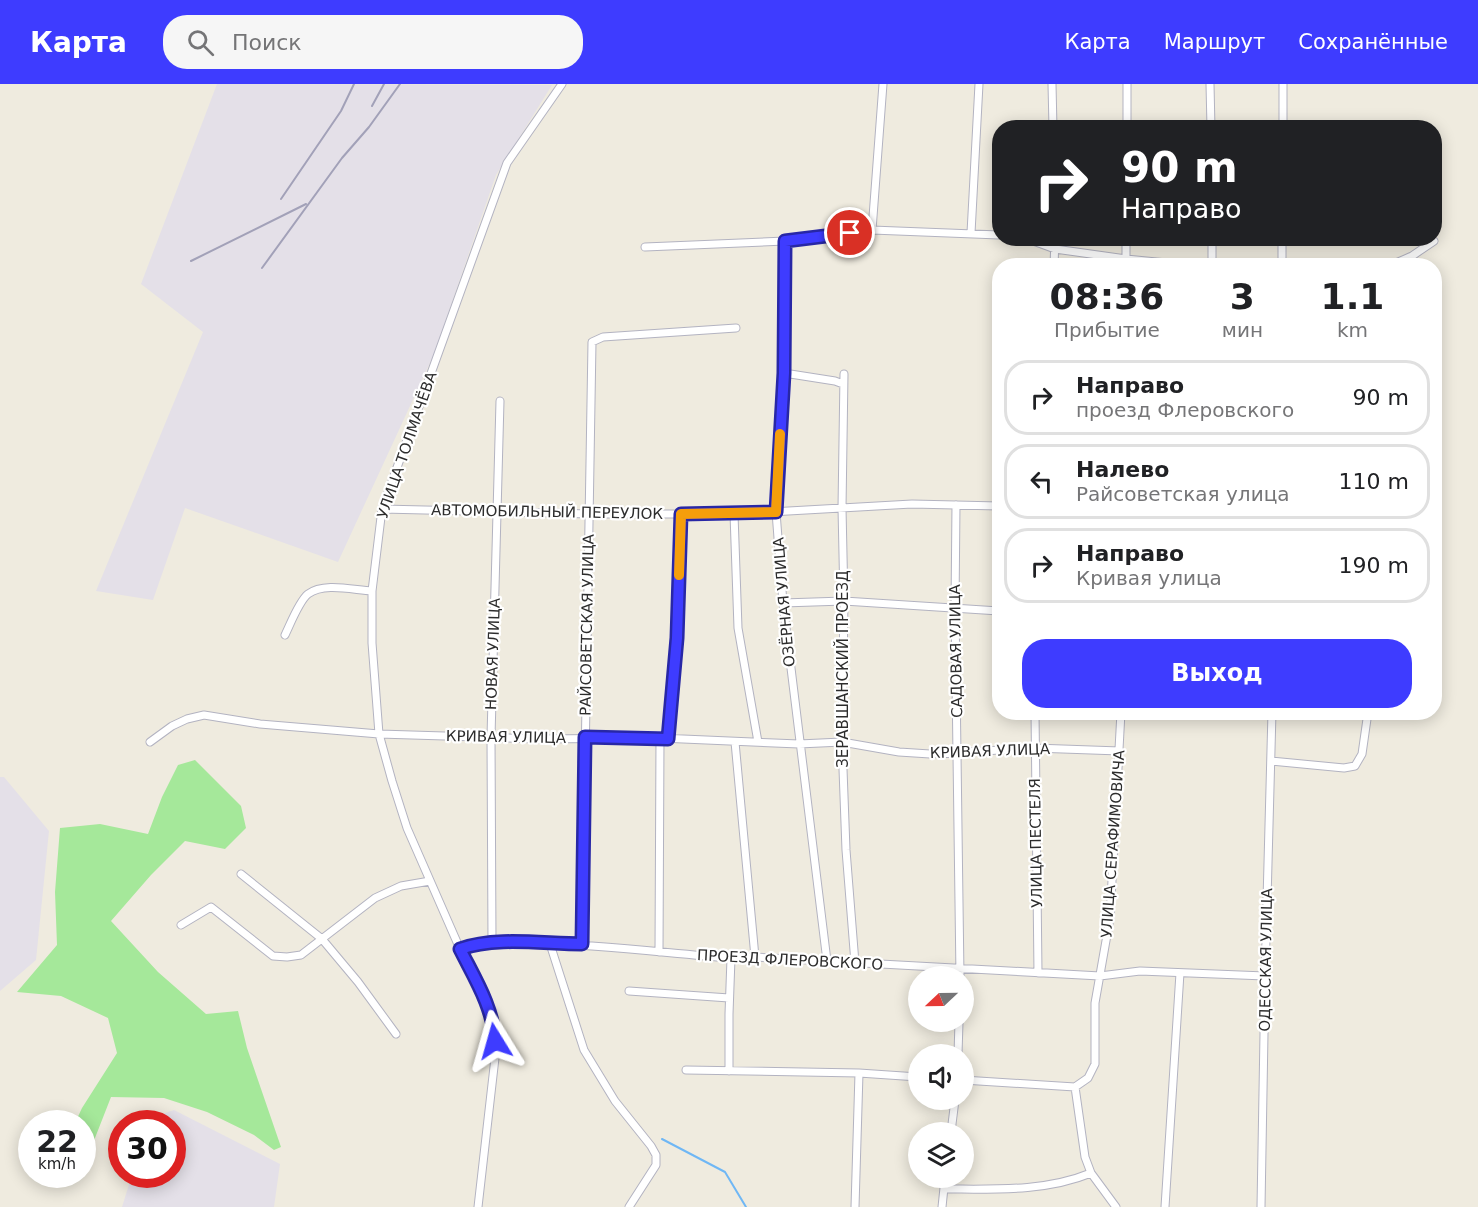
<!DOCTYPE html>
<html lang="ru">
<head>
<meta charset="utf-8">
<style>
  body { margin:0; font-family:"DejaVu Sans",sans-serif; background:#f6f6f6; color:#202124; height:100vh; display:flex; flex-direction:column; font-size:22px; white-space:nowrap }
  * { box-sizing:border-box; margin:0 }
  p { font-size:20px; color:#757577 }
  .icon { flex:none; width:33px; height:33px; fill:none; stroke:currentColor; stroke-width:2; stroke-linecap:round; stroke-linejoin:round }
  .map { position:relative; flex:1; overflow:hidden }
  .details { position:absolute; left:992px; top:174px; width:450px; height:462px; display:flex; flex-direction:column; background:#fff; border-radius:24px; box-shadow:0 3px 15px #0003 }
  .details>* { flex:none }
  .banner { position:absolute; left:992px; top:36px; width:450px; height:126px; border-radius:24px; box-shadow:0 3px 15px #0003; background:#202124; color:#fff; overflow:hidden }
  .needle { width:39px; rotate:248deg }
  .controls { position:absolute; left:908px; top:882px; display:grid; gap:12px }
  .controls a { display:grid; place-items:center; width:66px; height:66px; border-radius:50%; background:#fff; box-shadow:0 3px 15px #0003; font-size:30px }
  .speed { position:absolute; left:18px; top:1026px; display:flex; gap:12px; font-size:30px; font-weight:700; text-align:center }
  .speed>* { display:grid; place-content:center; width:78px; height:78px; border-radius:50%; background:#fff; box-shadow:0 3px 15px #0003; line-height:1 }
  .speed small { font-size:15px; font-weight:400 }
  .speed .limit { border:9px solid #d22; background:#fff; color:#111 }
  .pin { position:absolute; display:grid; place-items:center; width:51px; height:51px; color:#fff; margin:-26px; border:3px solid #fff; border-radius:50%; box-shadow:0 2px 6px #0007 }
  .me { position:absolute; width:66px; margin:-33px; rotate:352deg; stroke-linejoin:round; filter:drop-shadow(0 0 4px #0008) }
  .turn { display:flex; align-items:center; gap:21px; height:126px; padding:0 30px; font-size:27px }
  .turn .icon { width:78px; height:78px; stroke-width:2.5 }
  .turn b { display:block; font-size:42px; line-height:51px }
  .eta { display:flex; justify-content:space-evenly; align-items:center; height:102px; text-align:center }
  .eta b { font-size:36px; font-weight:700; line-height:42px }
  .button { display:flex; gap:12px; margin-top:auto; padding:12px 30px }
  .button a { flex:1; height:69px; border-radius:24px; background:#3e3cff; color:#fff; font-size:24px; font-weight:700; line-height:69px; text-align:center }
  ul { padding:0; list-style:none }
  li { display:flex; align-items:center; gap:18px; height:75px; margin:0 12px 9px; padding:0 18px; border:3px solid #e0e0e0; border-radius:24px }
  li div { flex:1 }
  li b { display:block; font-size:22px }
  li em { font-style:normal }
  header { display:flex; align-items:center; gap:36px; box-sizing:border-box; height:84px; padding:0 30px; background:#3e3cff; color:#fff }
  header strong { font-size:28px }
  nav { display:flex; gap:33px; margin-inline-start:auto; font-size:21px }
  .search { width:420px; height:54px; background:#f6f6f6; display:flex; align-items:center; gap:15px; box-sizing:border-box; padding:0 21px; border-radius:24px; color:#757577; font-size:22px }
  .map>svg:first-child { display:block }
  .industrial { fill:#e4e0e8 }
  .green { fill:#a5e89a }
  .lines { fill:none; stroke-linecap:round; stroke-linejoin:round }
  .stream { stroke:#6fb7f5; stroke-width:2 }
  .minor-casing { stroke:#b3b3c1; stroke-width:9 }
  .minor { stroke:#fff; stroke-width:7 }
  .rail { stroke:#a2a1b8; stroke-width:2 }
  .route-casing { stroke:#2827a6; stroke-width:15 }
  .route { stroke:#3e3cff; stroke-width:10 }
  .slow { stroke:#f59e0b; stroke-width:10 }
  .labels { text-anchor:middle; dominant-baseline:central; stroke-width:4.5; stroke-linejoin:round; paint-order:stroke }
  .street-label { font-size:15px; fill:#2d2d2d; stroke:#fff }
</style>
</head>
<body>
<header>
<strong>Карта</strong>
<div class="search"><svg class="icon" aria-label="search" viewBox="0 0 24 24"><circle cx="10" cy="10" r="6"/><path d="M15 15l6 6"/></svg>Поиск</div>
<nav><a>Карта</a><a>Маршрут</a><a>Сохранённые</a></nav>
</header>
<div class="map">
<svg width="1478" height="1123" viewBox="0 0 1478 1123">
  <rect width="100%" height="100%" fill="#efebdf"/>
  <!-- industrial -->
  <path class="industrial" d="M217 0 552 1 496 91 434 270 338 478 185 424 153 516 96 507 203 248 141 200Z
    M0 693H4L49 747 36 876 0 907Z
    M174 1026 280 1080 274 1123H122L132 1091 172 1090V1040L147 1039 148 1035Z"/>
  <!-- green -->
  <path class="green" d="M195 676 241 722 246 744 225 765 185 757 151 791 111 837 158 888 206 930 238 927 247 964 281 1063 274 1066 254 1051 207 1028 164 1014 111 1013 86 1077 83 1075 82 1040 75 1039 82 1024 117 969 108 934 61 912 17 908 57 861 55 808 60 744 100 740 148 750 162 713 178 681Z"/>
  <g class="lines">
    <!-- stream -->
    <path class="stream" d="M662 1055 725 1088 746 1123"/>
    <defs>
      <path id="minor" d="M1052 0 1053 44
        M1210 0 1211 44
        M1127 44V0
        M1283 44V0
        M872 146 883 0
        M971 149 979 0
        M1025 154 1055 165 1126 175 1197 182
        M1212 154V182
        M785 157 784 289 776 428 783 519 827 877
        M645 163 785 157 872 146 999 151
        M1054 182 1055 154
        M1126 182V154
        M1282 182V154
        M1389 182 1412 172 1434 157
        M784 289 835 297 843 300
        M844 290 842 424 844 517 842 658 846 766 855 879
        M956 421 955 523 960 892
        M382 425 590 430H734L912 420 999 422
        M734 430 738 544 758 658
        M783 519 844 517 999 527
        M285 551C290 541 299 517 308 510 324 498 353 506 372 507
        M1035 628 1038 889
        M668 655 677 554 681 430
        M150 658 172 642 187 635 204 631 260 640 379 650 538 655 660 654 799 660 842 658 899 668 930 670 1034 664 1120 667
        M735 658 755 873
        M1271 677 1344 684 1355 682 1362 670 1368 628
        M241 790 322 855 358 898 396 950
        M181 841 211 823 273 872 287 873 301 871 375 814 401 802 430 797
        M492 858 491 653 500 317
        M550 860 584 966 615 1017 651 1062 656 1071V1081L629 1123
        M582 860 592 258 603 253 736 244
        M460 865C485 856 511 859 538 859 602 861 667 869 731 874L755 873 1100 892 1140 887 1265 892
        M659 868 660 654
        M629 907 729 914
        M958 970 959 938
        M686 986 859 989 918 993
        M729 987V930L731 874
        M963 996 1075 1003
        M951 1048 955 1016
        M944 1105C993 1105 1045 1108 1091 1089
        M478 1123 495 974 494 941 490 924 460 865 407 744 392 697 379 650 372 559V507L382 425 507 79 562 0
        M855 1123 859 989
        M942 1123 945 1094
        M1116 1123 1091 1089 1085 1073 1075 1003 1088 994 1095 980V919L1110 834 1121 628
        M1165 1123 1180 889
        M1261 1123 1265 892 1272 628"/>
    </defs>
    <!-- minor casing -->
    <use href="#minor" class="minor-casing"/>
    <!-- minor -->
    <use href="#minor" class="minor"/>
    <!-- rail -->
    <path class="rail" d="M372 22 384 0
      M281 115 341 27 354 0
      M191 177 306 120
      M262 184 342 74 369 43 400 0"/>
  </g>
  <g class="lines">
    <defs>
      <path id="route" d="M495 957C493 923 475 895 460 865 496 852 544 860 582 860L585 653 668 655 677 554 681 430 776 428 784 289 785 157 850 149"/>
    </defs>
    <!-- route casing -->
    <use href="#route" class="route-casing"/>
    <!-- route -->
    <use href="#route" class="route"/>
    <!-- slow -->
    <path class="slow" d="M679 491 681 430 776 428 780 350"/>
  </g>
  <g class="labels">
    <!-- street labels -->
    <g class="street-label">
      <text transform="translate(407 361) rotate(-71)">УЛИЦА ТОЛМАЧЁВА</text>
      <text transform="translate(547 428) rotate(1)">АВТОМОБИЛЬНЫЙ ПЕРЕУЛОК</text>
      <text transform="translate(784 518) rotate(-95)">ОЗЁРНАЯ УЛИЦА</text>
      <text transform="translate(587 541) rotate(-89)">РАЙСОВЕТСКАЯ УЛИЦА</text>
      <text transform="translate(956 567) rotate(-91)">САДОВАЯ УЛИЦА</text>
      <text transform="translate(493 570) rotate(-88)">НОВАЯ УЛИЦА</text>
      <text transform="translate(843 585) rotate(-90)">ЗЕРАВШАНСКИЙ ПРОЕЗД</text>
      <text transform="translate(506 653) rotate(1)">КРИВАЯ УЛИЦА</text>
      <text transform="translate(990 667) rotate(-2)">КРИВАЯ УЛИЦА</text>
      <text transform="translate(1036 759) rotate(-91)">УЛИЦА ПЕСТЕЛЯ</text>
      <text transform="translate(1113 760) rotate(-86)">УЛИЦА СЕРАФИМОВИЧА</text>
      <text transform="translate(790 876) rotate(3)">ПРОЕЗД ФЛЕРОВСКОГО</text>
      <text transform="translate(1266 876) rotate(-89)">ОДЕССКАЯ УЛИЦА</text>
    </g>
  </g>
</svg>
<div class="controls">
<a><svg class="needle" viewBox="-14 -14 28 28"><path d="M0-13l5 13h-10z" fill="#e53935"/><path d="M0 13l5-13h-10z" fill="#757577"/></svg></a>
<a><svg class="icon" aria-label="sound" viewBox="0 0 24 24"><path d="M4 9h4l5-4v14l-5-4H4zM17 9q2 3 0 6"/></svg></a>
<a><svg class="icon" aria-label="layers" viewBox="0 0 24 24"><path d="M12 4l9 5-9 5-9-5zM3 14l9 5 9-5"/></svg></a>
</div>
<div class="speed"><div>22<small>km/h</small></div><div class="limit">30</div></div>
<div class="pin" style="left:850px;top:149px;background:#d93025"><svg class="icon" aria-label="arrive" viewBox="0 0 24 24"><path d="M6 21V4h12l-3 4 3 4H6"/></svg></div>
<svg class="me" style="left:495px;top:957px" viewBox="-20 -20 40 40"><path d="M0-17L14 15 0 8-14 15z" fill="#3e3cff" stroke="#fff" stroke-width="4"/></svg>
<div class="banner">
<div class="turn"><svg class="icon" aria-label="right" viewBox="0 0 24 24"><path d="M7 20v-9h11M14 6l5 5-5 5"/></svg><div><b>90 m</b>Направо</div></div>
</div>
<section class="details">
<div class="eta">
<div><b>08:36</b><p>Прибытие</p></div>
<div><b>3</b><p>мин</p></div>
<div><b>1.1</b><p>km</p></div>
</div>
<ul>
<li><svg class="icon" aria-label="right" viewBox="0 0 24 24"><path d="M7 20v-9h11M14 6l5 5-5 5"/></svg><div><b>Направо</b><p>проезд Флеровского</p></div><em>90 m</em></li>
<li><svg class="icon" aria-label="left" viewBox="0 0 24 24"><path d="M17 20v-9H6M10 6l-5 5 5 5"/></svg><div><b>Налево</b><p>Райсоветская улица</p></div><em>110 m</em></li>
<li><svg class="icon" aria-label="right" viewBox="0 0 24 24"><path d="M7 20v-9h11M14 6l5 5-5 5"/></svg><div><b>Направо</b><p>Кривая улица</p></div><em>190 m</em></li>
</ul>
<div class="button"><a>Выход</a></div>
</section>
</div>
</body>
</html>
